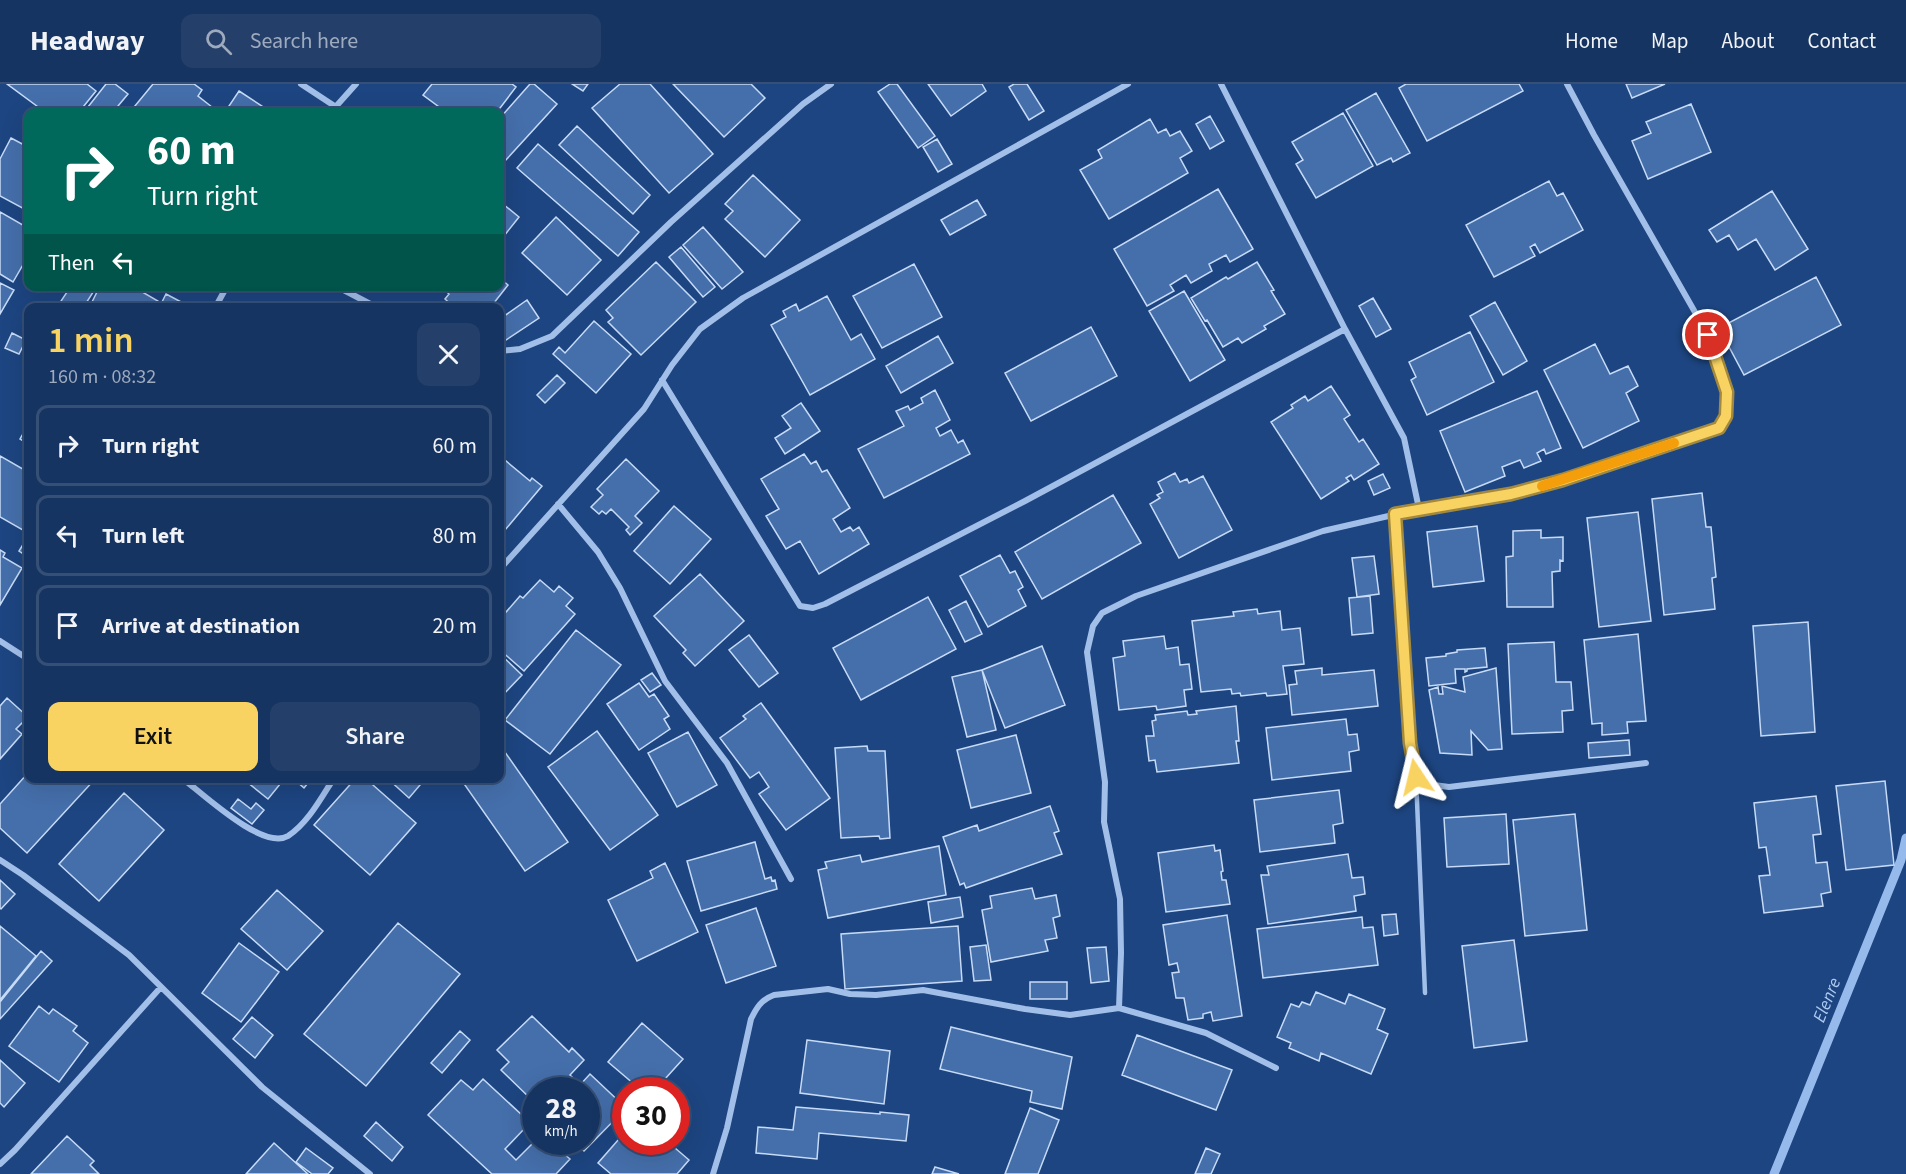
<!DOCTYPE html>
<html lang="en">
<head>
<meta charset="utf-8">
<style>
  body { margin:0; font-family:"Source Sans 3",sans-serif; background:#233f6a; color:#f1f3f6; height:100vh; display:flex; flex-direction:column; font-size:22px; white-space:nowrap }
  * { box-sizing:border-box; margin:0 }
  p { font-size:20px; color:#9eaabd }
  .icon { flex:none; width:33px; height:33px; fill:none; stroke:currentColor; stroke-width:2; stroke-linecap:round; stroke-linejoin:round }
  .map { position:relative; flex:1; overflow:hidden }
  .side { position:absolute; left:24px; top:219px; width:480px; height:480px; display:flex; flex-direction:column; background:#163461; border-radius:12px; box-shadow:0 6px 24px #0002,0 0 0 2px #354f76 }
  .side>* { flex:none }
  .banner { position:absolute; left:24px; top:24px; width:480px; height:183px; border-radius:12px; box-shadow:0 6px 24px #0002,0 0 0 2px #354f76; background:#00695c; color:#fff; overflow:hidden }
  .speed { position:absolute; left:522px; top:993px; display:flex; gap:12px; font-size:30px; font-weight:700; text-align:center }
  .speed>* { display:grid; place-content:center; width:78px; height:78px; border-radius:50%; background:#163461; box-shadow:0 6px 24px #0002,0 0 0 2px #354f76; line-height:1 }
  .speed small { font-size:15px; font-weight:400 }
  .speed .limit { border:9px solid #d22; background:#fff; color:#111 }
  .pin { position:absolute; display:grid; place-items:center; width:51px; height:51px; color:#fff; margin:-26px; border:3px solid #fff; border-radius:50%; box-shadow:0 2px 6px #0007 }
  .me { position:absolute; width:66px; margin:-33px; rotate:350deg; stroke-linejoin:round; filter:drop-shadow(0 0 4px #0008) }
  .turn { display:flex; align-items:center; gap:21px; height:126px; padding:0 24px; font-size:27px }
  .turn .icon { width:78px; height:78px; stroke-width:2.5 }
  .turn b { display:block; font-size:42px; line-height:51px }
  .then { display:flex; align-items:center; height:57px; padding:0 24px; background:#0003; gap:12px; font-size:22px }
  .round { display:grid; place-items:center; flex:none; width:63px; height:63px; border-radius:12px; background:#233f6a }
  .head { display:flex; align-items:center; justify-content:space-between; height:102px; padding:0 24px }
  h1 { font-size:36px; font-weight:600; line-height:45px; color:#f9d361 }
  .action { display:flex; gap:12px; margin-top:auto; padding:12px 24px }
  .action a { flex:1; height:69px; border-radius:12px; background:#f9d361; color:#111; font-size:24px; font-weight:600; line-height:69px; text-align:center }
  .action a+a { background:#233f6a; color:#f1f3f6 }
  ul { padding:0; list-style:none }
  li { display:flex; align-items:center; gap:18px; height:81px; margin:0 12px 9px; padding:0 12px; border:3px solid #354f76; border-radius:12px }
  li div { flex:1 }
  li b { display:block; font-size:22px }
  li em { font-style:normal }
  header { display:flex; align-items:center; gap:36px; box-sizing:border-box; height:84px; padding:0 30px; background:#163461; border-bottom:2px solid #354f76 }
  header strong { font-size:28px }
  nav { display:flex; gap:33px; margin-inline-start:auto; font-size:21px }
  .search { width:420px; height:54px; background:#233f6a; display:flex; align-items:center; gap:15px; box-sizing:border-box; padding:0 21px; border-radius:12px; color:#9eaabd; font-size:22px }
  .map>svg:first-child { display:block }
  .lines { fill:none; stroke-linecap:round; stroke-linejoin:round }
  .stream { stroke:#96baeb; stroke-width:9 }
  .building { fill:#456fab; stroke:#c7dbf7; stroke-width:1.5 }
  .service { stroke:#a2bfe9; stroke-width:4.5 }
  .minor { stroke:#a2bfe9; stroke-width:6 }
  .route-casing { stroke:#a2893f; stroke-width:15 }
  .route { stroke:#f9d361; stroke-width:10 }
  .slow { stroke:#f59e0b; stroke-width:10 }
  .labels { text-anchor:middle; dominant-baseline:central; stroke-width:5; stroke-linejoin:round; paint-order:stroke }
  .water-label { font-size:18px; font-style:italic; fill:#aecaf1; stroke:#1d4581 }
</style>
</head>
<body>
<header>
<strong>Headway</strong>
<div class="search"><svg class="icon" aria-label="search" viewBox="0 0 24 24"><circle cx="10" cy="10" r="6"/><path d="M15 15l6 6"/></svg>Search here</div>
<nav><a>Home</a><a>Map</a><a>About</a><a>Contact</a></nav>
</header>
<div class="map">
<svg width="1906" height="1090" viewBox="0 0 1906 1090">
  <rect width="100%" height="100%" fill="#1d4581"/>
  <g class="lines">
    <!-- stream -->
    <path class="stream" d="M1774 1090 1901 776 1906 754"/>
  </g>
  <!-- building -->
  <path class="building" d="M7 0H87L96 7 79 28H45Z
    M106 0H115L128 10 113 28H84Z
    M153 0H194L202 6 198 12 212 23 208 28H130Z
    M432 0H512L516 3 497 28H446L423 11Z
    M530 0H534L557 20 505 77 500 72V34Z
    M572 0H588L583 7Z
    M620 0H650L713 70 669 109 592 24Z
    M673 0H751L765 14 724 53Z
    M890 0H897L935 52 918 64 878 8Z
    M928 0H982L986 7 951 32Z
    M1014 0H1027L1044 27 1029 36 1009 3Z
    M1406 0H1519L1523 7 1427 57 1399 4Z
    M1626 0H1665L1632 14Z
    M239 7 271 28H225Z
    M1376 9 1410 69 1393 78 1391 74 1377 81 1346 26Z
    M1691 20 1711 68 1648 95 1632 57 1651 49 1646 38Z
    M389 23 398 28H386Z
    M1343 29 1373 82 1316 114 1296 80 1303 76 1292 58Z
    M1210 32 1224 57 1210 65 1196 40Z
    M1150 35 1158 49 1166 45 1170 52 1180 47 1192 67 1180 74 1188 89 1109 135 1080 86 1102 74 1098 66Z
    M577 42 650 111 633 130 559 61Z
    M11 54 28 63V127L0 112V75Z
    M937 55 952 80 938 88 923 63Z
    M538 60 639 148 618 172 517 84Z
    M753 91 800 136 765 173 725 135 733 127 725 120Z
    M1549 97 1557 112 1563 109 1583 146 1540 169 1535 160 1530 163 1535 172 1494 193 1466 141Z
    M1218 105 1253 165 1230 178 1226 171 1209 180 1212 187 1191 199 1186 191 1170 201 1174 207 1147 222 1114 165Z
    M1772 107 1808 165 1775 186 1756 155 1738 166 1729 151 1717 158 1709 146Z
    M977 116 986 131 950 151 941 136Z
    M503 120 519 133 500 157V124Z
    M0 128 28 144V172L13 198 0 190Z
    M556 133 601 176 567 211 522 169Z
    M703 143 743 188 722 205 683 161Z
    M681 163 715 203 703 213 669 173Z
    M656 178 696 218 641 271 608 238 613 234 606 226Z
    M1257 178 1274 206 1271 207 1285 230 1264 242 1266 245 1242 259 1238 254 1223 263 1207 236 1205 237 1191 214 1226 193 1228 195Z
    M914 180 942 233 882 264 853 212Z
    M1816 193 1841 241 1744 291 1719 244Z
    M500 194 508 201 490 224H455L445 215 449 210 440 202H500Z
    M0 199 14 206 0 230Z
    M71 202H97L83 224H69L61 217Z
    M100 202H132L158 217 155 224H89Z
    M1184 207 1225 276 1190 297 1149 227Z
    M166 210 187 221 185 224H159Z
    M827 212 851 256 861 250 875 275 810 311 771 241 786 233 783 227 796 220 799 227Z
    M1373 214 1391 245 1376 253 1359 222Z
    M527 216 539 234 503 258 500 253V235Z
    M1495 218 1527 277 1503 291 1470 232Z
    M594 237 631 270 596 309 553 270 559 263 565 269Z
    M1091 243 1117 292 1031 337 1005 289Z
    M1470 248 1494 298 1427 331 1411 296 1416 293 1409 278Z
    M12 249 26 256 19 270 5 264Z
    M938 252 953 279 901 309 886 282Z
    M1595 260 1610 290 1628 282 1638 302 1626 309 1639 337 1583 364 1544 286Z
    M557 291 565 299 545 319 537 311Z
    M1331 302 1350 331 1344 335 1359 358 1363 355 1379 380 1354 396 1351 391 1346 394 1349 397 1321 415 1271 338 1293 324 1291 321 1305 312 1308 317Z
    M935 306 950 336 936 344 940 352 951 346 958 359 963 356 970 370 884 414 858 365 904 342 896 327 908 322 910 326 923 319 921 314Z
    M1537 307 1561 364 1546 370 1544 365 1537 369 1541 377 1524 384 1520 376 1502 383 1505 392 1465 408 1440 347Z
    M801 319 820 347 785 370 775 354 791 344 782 332Z
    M28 341V360L20 355Z
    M804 370 811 380 816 377 822 388 827 386 850 424 833 435 841 448 850 443 853 447 859 443 869 460 819 490 800 457 786 465 766 432 779 425 761 395Z
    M0 372 28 388V449L0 433Z
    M500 372 530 397 532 394 542 402 500 452Z
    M626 375 659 407 635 432 642 439 630 451 626 446 629 443 611 425 606 430 602 427 599 430 591 423 603 411 597 405Z
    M1175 389 1180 398 1187 395 1189 399 1203 392 1232 446 1179 474 1150 420 1160 414 1157 411 1163 408 1158 398Z
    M1383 390 1390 404 1374 411 1368 397Z
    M1702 409 1706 443H1711L1716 493 1712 494 1715 525 1664 531 1652 415Z
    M1113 411 1141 459 1042 515 1015 468Z
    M674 422 711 455 670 500 634 467Z
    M1638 428 1651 537 1599 543 1587 434Z
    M1477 442 1484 497 1433 503 1427 448Z
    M1541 446V454L1563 453V477L1560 476V487L1552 488 1553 523H1507L1506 473 1513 472V447Z
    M27 454H28V473L19 467Z
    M0 466 5 469 3 473 22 484 0 521Z
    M1000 471 1010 489 1015 487 1023 503 1018 506 1026 522 988 543 960 492Z
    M1374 472 1379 510 1357 513 1352 474Z
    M700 490 744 537 695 582 683 569 686 566 654 532Z
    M540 496 554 508 559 502 573 514 566 522 575 530 524 587 500 566V535L520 512 523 514Z
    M1370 512 1373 549 1352 551 1349 514Z
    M928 513 956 565 861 616 833 564Z
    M966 517 982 550 965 558 949 526Z
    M1257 525 1258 530 1280 527 1282 546 1300 544 1304 580 1283 582 1287 610 1267 612 1266 609 1241 612 1240 609 1232 610 1231 605 1201 608 1192 537 1234 532 1233 528Z
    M1808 538 1815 648 1761 652 1753 542Z
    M576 546 621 581 550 670 505 636Z
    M1638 550 1646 637 1627 638 1628 649 1602 651V639L1592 640 1584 556Z
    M749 551 778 589 759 603 729 566Z
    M1164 552 1166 565 1178 563 1180 581 1189 580 1192 605 1184 606 1186 622 1157 626 1156 622 1119 626 1113 574 1125 572 1123 557Z
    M1554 558 1556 598H1571L1573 626 1562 627 1563 648 1512 650 1508 560Z
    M1042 562 1065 621 1005 644 982 586Z
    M1485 564 1487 583 1467 585V587L1465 588V585H1455L1456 599 1429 602 1426 574 1446 572V570L1457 568V566Z
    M500 570 522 591 500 614Z
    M1322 584V591L1374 586 1378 622 1292 631 1289 601 1297 600 1295 587Z
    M1496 584 1502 665 1488 666 1471 647 1472 671 1440 669 1429 606 1438 603 1439 610H1443L1442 602 1465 608 1463 593Z
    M982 586 996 646 967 653 952 593Z
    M652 589 661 601 650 608 641 596Z
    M639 599 649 613 654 610 669 632 664 635 670 645 639 666 607 620Z
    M7 614 28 633 16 645 22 650 0 675V622Z
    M761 619 830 714 786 746 759 710 769 703 759 688 750 694 720 654 746 635 743 632Z
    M1236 622 1239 657H1236L1239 679 1157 688 1155 676 1149 677 1146 652H1154L1152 637 1156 636 1155 631 1187 627 1188 631 1197 630 1196 627Z
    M1346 635 1348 651 1357 650 1359 666 1349 668 1351 687 1272 696 1266 644Z
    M597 647 658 731 610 766 548 683Z
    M688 648 717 701 677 723 648 669Z
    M1016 651 1031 709 971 724 957 666Z
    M1629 656 1630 671 1589 674 1588 659Z
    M500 661 568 758 525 787 460 694H500Z
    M867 662 868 667H885L890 754 880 755 879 752 841 754 835 664Z
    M28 689V694H96L27 769 0 744V720Z
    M242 694H285L268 715Z
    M296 694H312L304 704 295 696Z
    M356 694H365L416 739 370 791 314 741Z
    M387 694H426L409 714Z
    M1885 697 1894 781 1846 786 1836 702Z
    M1339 706 1343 739 1333 741 1335 759 1260 768 1254 716Z
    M124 709 164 746 99 817 59 780Z
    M1816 712 1821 750 1813 751 1816 779 1827 778 1831 808 1821 810 1823 822 1764 829 1759 792 1770 791 1766 763 1759 764 1754 719Z
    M238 715 251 725 256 719 264 726 252 740 231 724Z
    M1050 722 1059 747 1054 749 1062 770 966 804 964 799 960 801 943 753 977 741 979 747Z
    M1506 730 1509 780 1447 783 1444 734Z
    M1575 730 1587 846 1525 852 1513 736Z
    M755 758 765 795 771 793 772 797 775 796 777 805 701 827 687 777Z
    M1214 761 1215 767 1220 766 1223 787 1221 788 1222 796H1226L1230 820 1166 828 1158 769Z
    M939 762 946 811 828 834 818 786 827 784 825 778 860 771 862 778Z
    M1348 770 1352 794 1363 793 1365 810 1354 812 1356 827 1268 840 1261 791H1269L1267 782Z
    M665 779 698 848 637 877 608 816 653 794 650 787Z
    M0 796 15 810 1 825 0 824Z
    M1032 804 1035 815 1056 811 1060 832 1053 834 1057 854 1045 856 1048 867 991 878 982 826 992 824 990 812Z
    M277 806 323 847 287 886 241 845Z
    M960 813 963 833 931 839 928 818Z
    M756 824 776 882 726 899 706 841Z
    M1396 830 1398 850 1384 852 1382 831Z
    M1227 831 1242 932 1213 937 1211 928 1203 930V934L1188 936 1184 914H1176L1172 889 1179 888 1177 879 1169 881 1163 841Z
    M1362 833 1363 844 1373 843 1378 881 1263 894 1257 845Z
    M398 839 460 890 366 1002 304 950Z
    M0 842 36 872 0 916Z
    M958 842 962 897 845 905 841 850Z
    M1514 856 1527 957 1474 964 1462 862Z
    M239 859 279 888 241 938 202 909Z
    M986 861 991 896 974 897 970 863Z
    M1106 863 1109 897 1091 899 1087 864Z
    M41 867 52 877 0 935V918Z
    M1030 898H1067V915H1030Z
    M1316 908 1345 920 1349 910 1385 925 1377 945 1388 950 1371 990 1321 969 1319 977 1289 964 1291 959 1277 953 1291 920 1299 923 1302 918 1310 921Z
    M39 922 49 930 53 925 77 942 73 947 88 959 59 998 9 962Z
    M532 932 569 968 572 964 584 976 570 991 580 1001 590 990 626 1024 584 1067 574 1058H586V1006H536V1020L501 986 509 978 497 966Z
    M252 933 273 951 255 974 233 955Z
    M642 939 683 975 655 1006H641L608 978Z
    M951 943 1072 973 1062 1025 1030 1018 1032 1007 940 985Z
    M460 947 470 956 442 989 431 979Z
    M1137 951 1232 986 1216 1026 1122 991Z
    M807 956 890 967 884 1020 800 1009Z
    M0 976 25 999 4 1023 0 1019Z
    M483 995 536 1044V1054L525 1044 505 1065 516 1076 536 1056V1058H550L570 1075 556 1090H492L428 1031 461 996 473 1006Z
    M796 1023 880 1030V1028L909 1031 906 1057 819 1049 817 1075 756 1069 758 1043 793 1046Z
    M1030 1024 1059 1036 1038 1090H1005Z
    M376 1038 403 1063 392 1077 364 1052Z
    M626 1047V1058H668L689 1076 677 1090H611L598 1079Z
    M67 1052 94 1077 90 1081 99 1090H31Z
    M274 1059 308 1090H246Z
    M306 1064 333 1084 328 1090H312L296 1078Z
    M1206 1064 1220 1070 1211 1090H1195Z
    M935 1083 959 1090H932Z"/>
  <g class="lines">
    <!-- service -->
    <path class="service" d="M1416 693 1425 909"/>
    <!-- minor -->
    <path class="minor" d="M301 0 336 23
      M1221 0 1345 245 1404 354 1419 425
      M331 28 356 0
      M336 202 378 224
      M215 224 227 202
      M500 267 520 265 552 252 671 138 803 20 831 0
      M662 296 800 522 813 524 825 520 1025 417 1345 245
      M558 420 598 468 620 504 665 597 727 679 791 795
      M1395 431 1410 659 1416 693 1434 701 1449 703 1646 679
      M500 485 644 325 672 281 700 245 743 214 1128 0
      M0 557 28 575
      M182 694C202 709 263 767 288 752 308 739 321 714 334 694
      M0 776 23 791 129 871 262 1003 370 1090
      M1119 924 1121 869 1120 815 1104 738 1105 698 1087 568 1093 542 1102 529 1136 512 1323 447 1419 425 1511 410 1563 396 1719 344 1727 332V308L1708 251 1594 51 1567 0
      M0 1080 15 1066 161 903
      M713 1090 727 1044 751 935C757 923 761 916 774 911L828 905 850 910 876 911 923 906 1025 925 1070 931 1119 924 1206 949 1276 984"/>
  </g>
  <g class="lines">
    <defs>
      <path id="route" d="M1416 693 1410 659 1395 430 1511 410 1563 396 1719 344 1726 332 1727 308 1708 251"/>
    </defs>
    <!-- route casing -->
    <use href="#route" class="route-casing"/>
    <!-- route -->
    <use href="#route" class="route"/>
    <!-- slow -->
    <path class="slow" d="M1542 402 1674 359"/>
  </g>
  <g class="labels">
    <!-- water labels -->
    <g class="water-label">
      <text transform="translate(1827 916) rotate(-68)">Elenre</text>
    </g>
  </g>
</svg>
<div class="speed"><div>28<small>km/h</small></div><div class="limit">30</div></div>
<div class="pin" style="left:1708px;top:251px;background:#d93025"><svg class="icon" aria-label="arrive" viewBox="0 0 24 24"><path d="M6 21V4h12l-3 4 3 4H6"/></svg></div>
<svg class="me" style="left:1416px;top:693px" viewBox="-20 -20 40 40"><path d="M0-17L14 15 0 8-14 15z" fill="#f9d361" stroke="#fff" stroke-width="4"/></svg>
<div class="banner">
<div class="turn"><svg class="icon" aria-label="right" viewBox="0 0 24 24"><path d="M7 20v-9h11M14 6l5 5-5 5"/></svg><div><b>60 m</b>Turn right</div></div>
<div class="then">Then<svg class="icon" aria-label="left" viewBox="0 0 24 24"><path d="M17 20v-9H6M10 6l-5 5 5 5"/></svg></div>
</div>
<section class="side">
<div class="head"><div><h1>1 min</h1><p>160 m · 08:32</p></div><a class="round"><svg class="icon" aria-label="close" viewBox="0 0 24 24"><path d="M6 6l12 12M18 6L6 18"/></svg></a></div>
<ul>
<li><svg class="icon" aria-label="right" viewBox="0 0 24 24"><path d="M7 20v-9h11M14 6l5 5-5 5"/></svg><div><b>Turn right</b></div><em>60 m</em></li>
<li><svg class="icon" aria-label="left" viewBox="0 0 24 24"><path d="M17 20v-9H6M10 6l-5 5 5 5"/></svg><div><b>Turn left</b></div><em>80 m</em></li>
<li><svg class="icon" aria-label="arrive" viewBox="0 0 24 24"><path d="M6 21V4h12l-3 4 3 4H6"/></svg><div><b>Arrive at destination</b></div><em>20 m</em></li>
</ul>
<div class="action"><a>Exit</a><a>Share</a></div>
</section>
</div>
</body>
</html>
